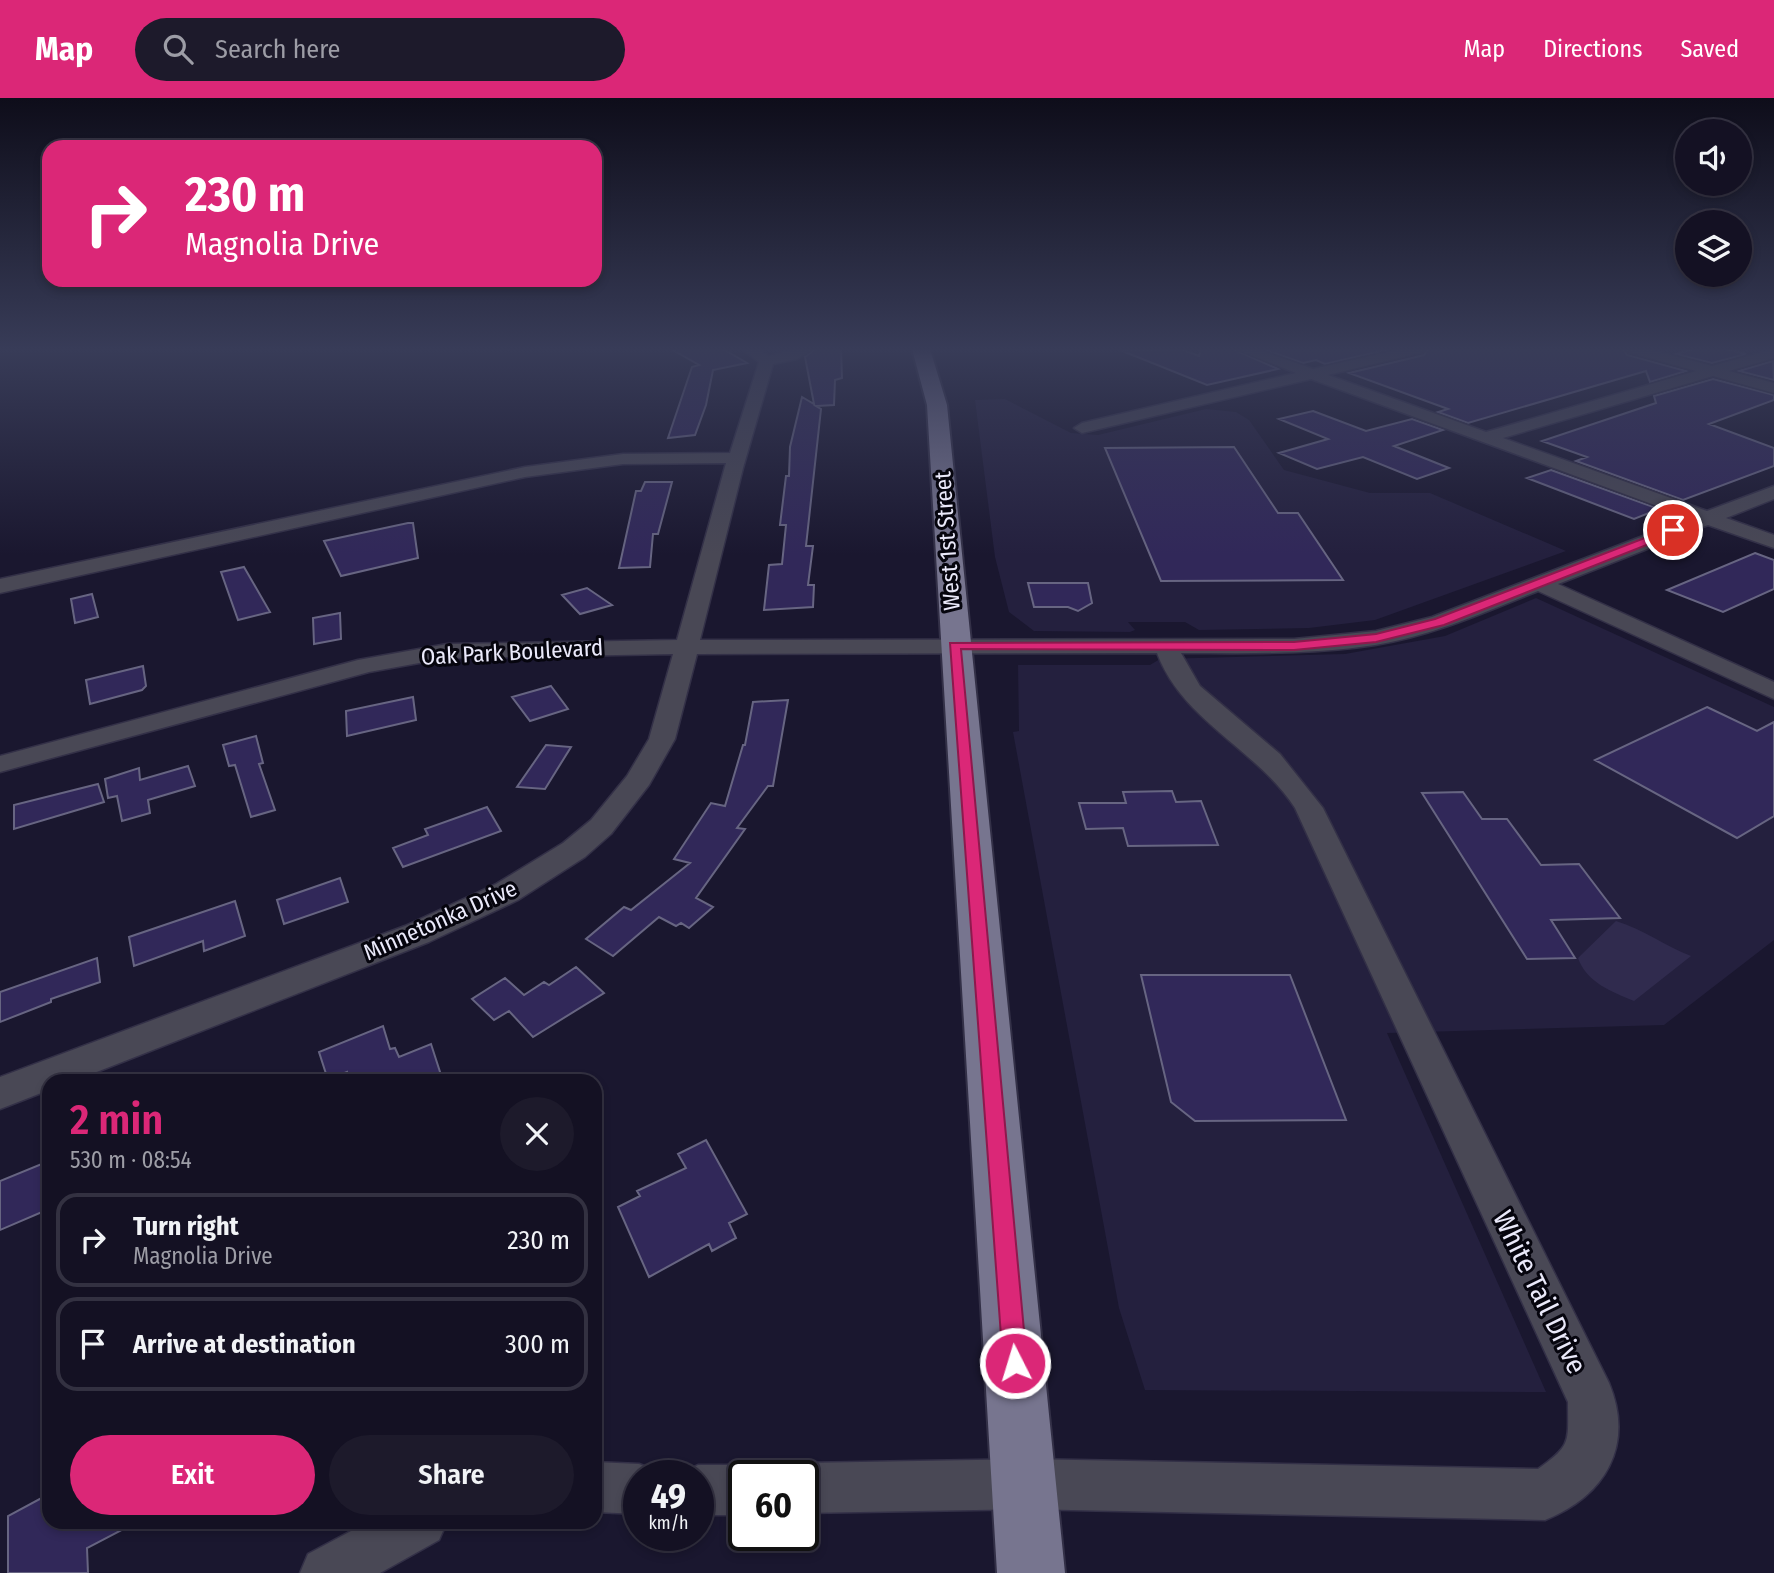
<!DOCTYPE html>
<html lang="en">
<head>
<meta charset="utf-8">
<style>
  body { margin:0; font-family:"Fira Sans Condensed",sans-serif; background:#1d1a2b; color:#f1f3f6; height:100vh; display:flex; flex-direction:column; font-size:26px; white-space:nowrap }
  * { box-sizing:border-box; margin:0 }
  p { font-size:23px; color:#9d9da6 }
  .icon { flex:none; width:38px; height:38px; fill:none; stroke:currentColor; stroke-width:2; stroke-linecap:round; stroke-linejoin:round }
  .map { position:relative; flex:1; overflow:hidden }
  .details { position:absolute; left:42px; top:976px; width:560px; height:455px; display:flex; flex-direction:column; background:#141123; border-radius:21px; box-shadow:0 4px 10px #0003,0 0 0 2px #333141 }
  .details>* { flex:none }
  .top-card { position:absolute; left:42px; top:42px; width:560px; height:147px; border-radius:21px; box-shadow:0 4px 10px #0003,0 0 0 2px #333141; background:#db2777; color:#fff; overflow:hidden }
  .controls { position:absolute; left:1675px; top:21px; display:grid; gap:14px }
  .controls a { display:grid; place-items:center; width:77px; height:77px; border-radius:50%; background:#141123; box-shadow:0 4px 10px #0003,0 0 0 2px #333141; font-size:35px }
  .speed { position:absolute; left:623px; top:1362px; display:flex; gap:14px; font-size:35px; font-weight:700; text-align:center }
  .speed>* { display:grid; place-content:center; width:91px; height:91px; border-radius:50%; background:#141123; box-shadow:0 4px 10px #0003,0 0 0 2px #333141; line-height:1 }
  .speed small { font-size:18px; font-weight:400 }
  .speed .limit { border:4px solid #111; border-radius:10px; background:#fff; color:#111 }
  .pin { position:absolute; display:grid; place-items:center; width:60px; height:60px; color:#fff; margin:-30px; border:4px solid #fff; border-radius:50%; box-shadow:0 2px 7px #0007 }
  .me { position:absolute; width:77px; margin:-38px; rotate:355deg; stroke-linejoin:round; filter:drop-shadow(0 0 5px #0008) }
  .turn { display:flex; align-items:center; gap:24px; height:147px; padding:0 28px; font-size:32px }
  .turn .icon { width:91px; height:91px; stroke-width:2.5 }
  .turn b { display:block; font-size:49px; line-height:60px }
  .round { display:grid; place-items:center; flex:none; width:74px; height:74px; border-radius:37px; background:#1d1a2b }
  .headline { display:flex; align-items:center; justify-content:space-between; height:119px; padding:0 28px }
  h1 { font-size:42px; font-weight:600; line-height:52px; color:#db2777 }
  .cta { display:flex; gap:14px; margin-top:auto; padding:14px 28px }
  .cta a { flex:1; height:80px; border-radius:42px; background:#db2777; color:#fff; font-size:28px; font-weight:600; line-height:80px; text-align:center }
  .cta a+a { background:#1d1a2b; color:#f1f3f6 }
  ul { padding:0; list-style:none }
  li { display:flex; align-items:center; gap:21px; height:94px; margin:0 14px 10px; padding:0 14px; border:4px solid #333141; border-radius:21px }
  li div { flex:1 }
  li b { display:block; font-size:26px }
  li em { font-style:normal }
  header { display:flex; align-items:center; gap:42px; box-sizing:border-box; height:98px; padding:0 35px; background:#db2777; color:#fff }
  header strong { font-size:33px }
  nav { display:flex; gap:38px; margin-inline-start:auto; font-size:24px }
  .search { width:490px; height:63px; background:#1d1a2b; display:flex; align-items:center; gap:18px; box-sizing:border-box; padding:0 24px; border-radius:38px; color:#9d9da6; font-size:26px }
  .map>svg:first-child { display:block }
  .built { fill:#24203e }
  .green { fill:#302b4e }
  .building { fill:#312859; stroke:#676582; stroke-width:2 }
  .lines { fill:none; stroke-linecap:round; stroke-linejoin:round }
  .minor-casing { stroke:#333047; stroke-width:3 }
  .primary-casing { stroke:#333047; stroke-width:4 }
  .minor { fill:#494855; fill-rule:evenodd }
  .primary { fill:#77758f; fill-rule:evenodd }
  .route { fill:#db2777; stroke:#8e194d; stroke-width:2 }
  .labels { text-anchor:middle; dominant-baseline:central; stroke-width:6; stroke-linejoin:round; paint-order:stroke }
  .street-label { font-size:23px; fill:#eae9fa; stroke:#06050e }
  .near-street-label { font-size:28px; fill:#eae9fa; stroke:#06050e }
</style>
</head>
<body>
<header>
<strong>Map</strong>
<div class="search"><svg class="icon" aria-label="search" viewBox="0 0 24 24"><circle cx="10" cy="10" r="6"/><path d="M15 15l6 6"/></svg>Search here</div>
<nav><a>Map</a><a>Directions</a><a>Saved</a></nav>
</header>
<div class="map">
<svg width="1774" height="1475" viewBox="0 0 1774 1475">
  <rect width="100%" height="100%" fill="#1a172f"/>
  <!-- built -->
  <path class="built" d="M1005 301 1071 335 1098 337 1206 311 1236 314 1249 322 1284 372 1370 395H1430L1566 453 1375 522 1309 530 1199 532 1185 524H1128L1135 532 1130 534 1034 533 1009 514 995 459 975 302Z
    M1536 500 1774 609V842L1664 927 1387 935 1546 1294 1145 1292 1119 1210 1013 634 1019 633 1018 567H1150L1160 561 1345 556 1445 538Z"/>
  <!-- green -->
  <path class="green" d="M1616 823C1643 831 1665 848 1691 858L1634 903C1612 894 1586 884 1578 860Z"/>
  <!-- building -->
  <path class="building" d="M671 251H723L747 265 713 272 706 307 695 337 668 340 692 269 699 267Z
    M815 251H841L842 280 835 282 834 307 816 308 821 311 806 448H813L808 487H814L813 509 764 512 769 467 782 466 786 427H780L786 378H789L790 349 802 299 814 306 805 259Z
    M1180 251 1199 258 1201 251H1233L1278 271 1207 287 1120 252Z
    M1263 251H1390L1325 266 1316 262 1303 265Z
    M1428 251H1623L1627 257 1686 273 1650 284 1646 273 1468 325 1438 314 1448 311 1349 275 1424 257Z
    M1693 251H1726L1746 256 1712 265 1676 256Z
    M1773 263 1774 282 1739 273Z
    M1713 281 1774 297V302L1709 326 1774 350V368L1683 402 1576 363 1587 359 1542 343 1656 305 1654 298Z
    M1313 313 1366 333 1412 321 1443 332 1394 348 1449 370 1417 381 1363 359 1317 371 1279 355 1328 341 1279 321Z
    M1234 349 1278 415H1298L1343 482 1161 483 1105 350Z
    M1551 372 1659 411 1634 421 1527 380Z
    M645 384H672L658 436H653L650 469 619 470 636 393H641Z
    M408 425H413L418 460 341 478 324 443Z
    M1755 455 1774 462V491L1723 514 1667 492Z
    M244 469 270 514 238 522 221 474Z
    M1028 485H1088L1092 505 1078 513 1068 509H1034Z
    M587 490 612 507 580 516 562 497Z
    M92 496 98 519 75 525 71 501Z
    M340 515 341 541 314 546 313 520Z
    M143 568 146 588 142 592 90 606 86 582Z
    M551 588 568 611 530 623 512 599Z
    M413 599 416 622 347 638 346 613Z
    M788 602 773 688H768L737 730 745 731 696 800 713 809 689 830 681 825 676 828 659 819 613 858 586 841 624 809 631 812 690 765 674 761 711 705 725 708 743 647H745L753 604Z
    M1707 609 1757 633 1774 624V718L1737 740 1595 662Z
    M256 638 263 665 259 666 275 712 251 719 235 667 229 668 223 647Z
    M546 647 571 649 545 691 517 689Z
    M188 668 195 688 148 702 150 715 122 723 117 698 108 700 105 681 139 670 140 682Z
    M98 686 104 704 14 731V707Z
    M1172 693 1176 704 1201 703 1218 747 1128 748 1123 730 1086 731 1079 705H1126L1123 694Z
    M1463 694 1482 721H1507L1541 767 1579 766 1620 820 1551 822 1575 860 1527 861 1422 695Z
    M487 709 501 733 403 769 393 750 428 737 425 731Z
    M340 780 348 804 284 826 277 802Z
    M235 803 245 838 204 853 203 843 134 868 129 839Z
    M97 860 100 884 51 901V904L0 924V894Z
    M576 869 604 895 533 939 509 913 494 922 472 901 505 880 524 897 544 884 549 887Z
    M1141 877H1290L1346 1022 1195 1023 1171 1004Z
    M383 928 390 951 395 950 399 959 431 946 441 977 426 984H349L347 974 328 982 319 954Z
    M706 1042 747 1116 729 1125 736 1140 712 1153 709 1146 649 1179 618 1109 640 1098 637 1093 686 1070 678 1056Z
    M49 1063V1111L0 1132V1083Z
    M49 1396V1424H137L87 1450 88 1475H8V1418Z"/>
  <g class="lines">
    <defs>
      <path id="minor" d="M742 251H758L769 258 795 251H813L797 261 773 266 743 370 700 542 1294 541 1376 533 1432 519 1690 420 1311 281 1082 335 1074 330 1082 325 1296 275 1236 251H1256L1313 271 1401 251H1425L1423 254 1328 277 1486 334 1696 273 1628 254 1626 251H1648L1712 268 1774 251V260L1729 273 1774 285V295L1713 278 1503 340 1707 413 1774 388V401L1726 420 1774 437V450L1708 427 1558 486 1774 584V601L1538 493C1485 514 1432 538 1375 547 1311 557 1245 555 1181 555L1200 588 1280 656 1323 710 1609 1285C1635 1348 1605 1398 1545 1422L1025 1411 803 1415V1377H783L785 1372 803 1365 1025 1361 1538 1371C1572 1347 1568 1344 1568 1304L1295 710C1257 651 1182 623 1157 555L697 556 675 641 649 687 611 736 585 759 518 802 429 844 71 984H49V992L0 1011V979L405 828 496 786 563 745 591 722 627 678 649 641 673 556 447 560 369 574 0 674V658L358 562 447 546 677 542 726 365 623 366 525 379 0 495V481L525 369 623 356 730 355 759 264Z
        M595 1364 639 1366 657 1373 659 1377H639V1416L595 1414Z
        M698 1367H744L762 1374 763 1377H744V1417H698V1377H679Z
        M368 1424H447L439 1442 380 1475H300L308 1456Z"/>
      <path id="primary" d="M912 251H930L947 307 1065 1475H997L927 307Z"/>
    </defs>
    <!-- minor casing -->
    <use href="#minor" class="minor-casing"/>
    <!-- primary casing -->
    <use href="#primary" class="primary-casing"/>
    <!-- minor -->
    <use href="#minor" class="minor"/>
    <!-- primary -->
    <use href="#primary" class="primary"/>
  </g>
  <!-- sky -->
  <linearGradient id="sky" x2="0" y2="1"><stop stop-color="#0e0d1a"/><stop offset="0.55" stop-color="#383c58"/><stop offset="1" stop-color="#383c58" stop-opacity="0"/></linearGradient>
  <rect width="1774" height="457" fill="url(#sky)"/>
  <!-- route -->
  <path class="route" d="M1673 429 1677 430V435L1444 527 1376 544 1294 552 961 551 1027 1265 1024 1274 1015 1278 1006 1274 1003 1265 950 545 1294 544 1376 536 1435 521Z"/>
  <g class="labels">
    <!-- street labels -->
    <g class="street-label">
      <text transform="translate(947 443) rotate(-94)">West 1st Street</text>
      <text transform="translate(512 554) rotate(-3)">Oak Park Boulevard</text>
      <text transform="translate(440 822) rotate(-24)">Minnetonka Drive</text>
    </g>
    <!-- near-street labels -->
    <g class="near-street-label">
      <text transform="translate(1540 1194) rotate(64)">White Tail Drive</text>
    </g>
  </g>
</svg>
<div class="controls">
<a><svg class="icon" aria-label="sound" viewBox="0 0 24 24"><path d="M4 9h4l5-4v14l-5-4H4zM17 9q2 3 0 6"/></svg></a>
<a><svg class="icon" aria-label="layers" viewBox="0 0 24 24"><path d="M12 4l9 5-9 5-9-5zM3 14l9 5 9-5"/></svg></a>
</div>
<div class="speed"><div>49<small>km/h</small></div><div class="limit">60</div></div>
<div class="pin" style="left:1673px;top:432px;background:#d93025"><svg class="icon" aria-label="arrive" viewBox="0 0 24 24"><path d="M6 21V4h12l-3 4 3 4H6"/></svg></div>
<svg class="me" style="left:1015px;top:1265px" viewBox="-20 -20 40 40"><circle r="17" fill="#db2777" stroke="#fff" stroke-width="3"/><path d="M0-11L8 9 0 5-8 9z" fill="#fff"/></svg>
<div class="top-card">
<div class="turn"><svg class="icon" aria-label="right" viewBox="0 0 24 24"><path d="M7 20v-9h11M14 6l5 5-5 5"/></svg><div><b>230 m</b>Magnolia Drive</div></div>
</div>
<section class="details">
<div class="headline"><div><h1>2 min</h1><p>530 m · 08:54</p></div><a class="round"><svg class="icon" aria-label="close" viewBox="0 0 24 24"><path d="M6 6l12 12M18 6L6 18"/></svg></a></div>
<ul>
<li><svg class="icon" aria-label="right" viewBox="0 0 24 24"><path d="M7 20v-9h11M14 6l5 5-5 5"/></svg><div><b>Turn right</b><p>Magnolia Drive</p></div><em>230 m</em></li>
<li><svg class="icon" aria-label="arrive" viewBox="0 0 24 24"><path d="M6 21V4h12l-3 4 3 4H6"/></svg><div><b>Arrive at destination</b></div><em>300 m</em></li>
</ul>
<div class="cta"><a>Exit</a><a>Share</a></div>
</section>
</div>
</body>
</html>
